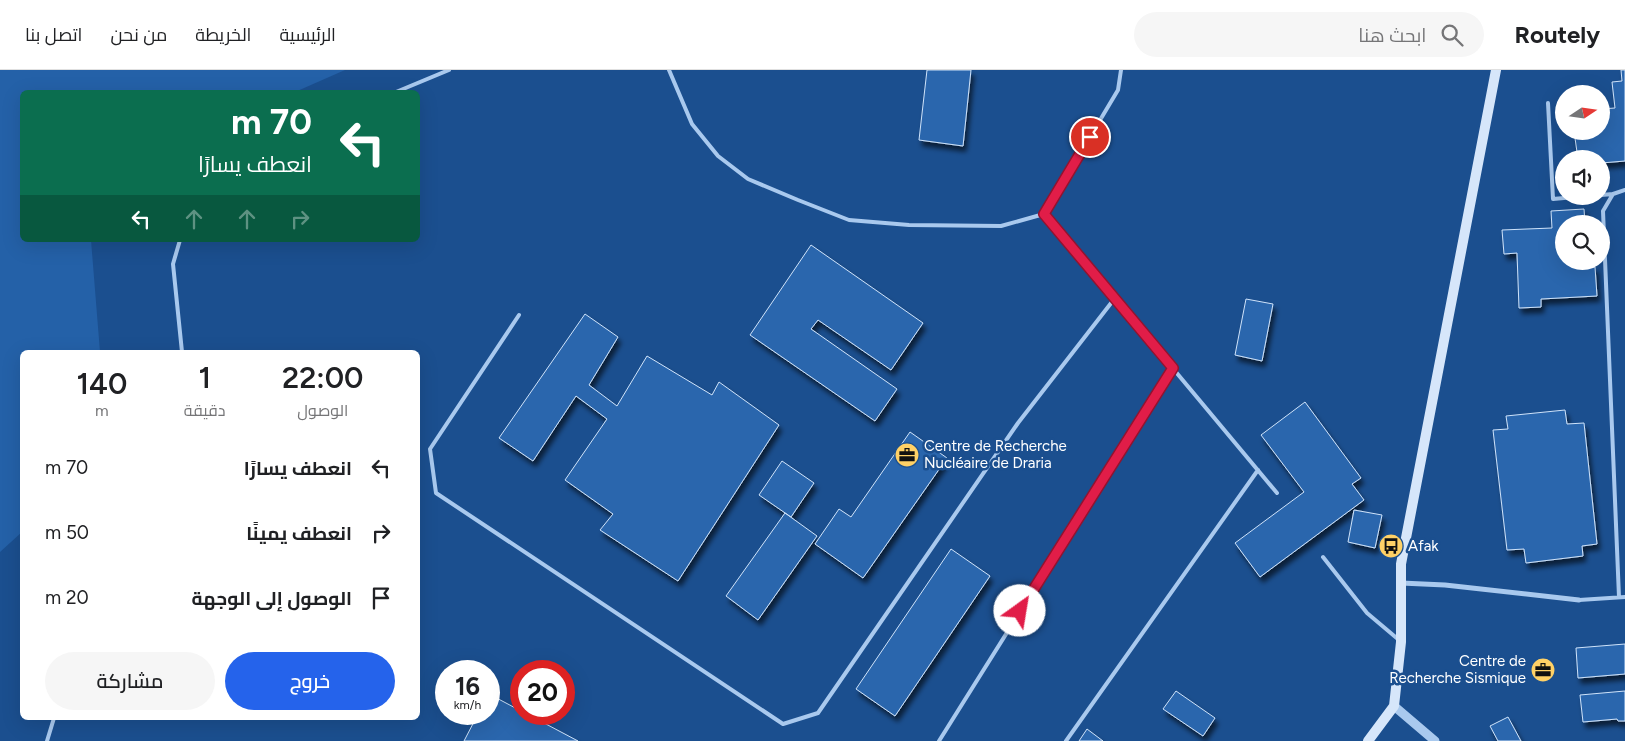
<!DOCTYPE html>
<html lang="ar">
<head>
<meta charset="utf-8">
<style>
  body { margin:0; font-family:Figtree,Cairo,sans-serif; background:#f6f6f6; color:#202124; direction:rtl; height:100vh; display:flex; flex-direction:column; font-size:19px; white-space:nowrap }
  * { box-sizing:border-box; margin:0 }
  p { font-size:16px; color:#757577 }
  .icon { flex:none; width:28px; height:28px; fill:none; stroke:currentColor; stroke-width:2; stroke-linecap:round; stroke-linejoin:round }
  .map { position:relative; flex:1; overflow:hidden; direction:ltr }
  .drawer { position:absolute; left:20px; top:280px; width:400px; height:370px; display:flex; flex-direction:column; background:#fff; border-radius:8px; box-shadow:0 5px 20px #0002; direction:rtl }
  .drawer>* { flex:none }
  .guide { position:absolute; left:20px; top:20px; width:400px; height:152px; border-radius:8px; box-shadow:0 5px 20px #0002; direction:rtl; background:#0b6e4f; color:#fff; overflow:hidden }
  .needle { width:32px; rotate:77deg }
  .buttons { position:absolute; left:1555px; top:15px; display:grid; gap:10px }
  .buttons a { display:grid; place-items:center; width:55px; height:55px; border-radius:50%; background:#fff; box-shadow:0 5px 20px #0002; font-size:25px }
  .speed { position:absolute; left:435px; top:590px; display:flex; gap:10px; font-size:25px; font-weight:700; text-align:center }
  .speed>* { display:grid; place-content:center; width:65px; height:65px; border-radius:50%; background:#fff; box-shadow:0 5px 20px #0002; line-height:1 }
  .speed small { font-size:12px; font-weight:400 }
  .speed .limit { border:8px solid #d22; background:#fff; color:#111 }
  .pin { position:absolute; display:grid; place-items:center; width:42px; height:42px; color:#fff; margin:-21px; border:2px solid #fff; border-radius:50%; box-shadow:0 1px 5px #0007 }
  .me { position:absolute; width:55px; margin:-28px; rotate:32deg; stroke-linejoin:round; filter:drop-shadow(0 0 4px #0008) }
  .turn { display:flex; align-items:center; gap:18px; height:105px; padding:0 25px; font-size:22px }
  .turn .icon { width:65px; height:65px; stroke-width:2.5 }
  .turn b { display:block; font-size:35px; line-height:42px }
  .lanes { display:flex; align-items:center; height:48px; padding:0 25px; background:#0003; justify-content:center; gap:25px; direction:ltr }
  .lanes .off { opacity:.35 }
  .eta { display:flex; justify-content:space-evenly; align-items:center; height:85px; text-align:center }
  .eta b { font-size:30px; font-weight:600; line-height:35px }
  .button { display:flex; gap:10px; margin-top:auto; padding:10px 25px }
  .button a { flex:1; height:58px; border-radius:30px; background:#2563eb; color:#fff; font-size:20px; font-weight:600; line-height:58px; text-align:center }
  .button a+a { background:#f6f6f6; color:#202124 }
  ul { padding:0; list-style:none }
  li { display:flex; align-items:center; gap:15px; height:65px; padding:0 25px }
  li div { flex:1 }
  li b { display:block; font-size:19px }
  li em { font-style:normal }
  header { display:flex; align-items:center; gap:30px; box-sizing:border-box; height:70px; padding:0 25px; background:#fff; border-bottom:1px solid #e0e0e0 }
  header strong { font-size:24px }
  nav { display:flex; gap:28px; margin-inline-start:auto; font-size:18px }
  .search { width:350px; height:45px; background:#f6f6f6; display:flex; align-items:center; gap:12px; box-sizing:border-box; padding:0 18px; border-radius:28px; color:#757577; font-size:19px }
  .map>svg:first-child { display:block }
  .green { fill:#2461a8 }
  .building { fill:#2a66ad; stroke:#cfe3fa; filter:url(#shadow) }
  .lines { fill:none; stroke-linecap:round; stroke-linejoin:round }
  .service { stroke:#a9c9ee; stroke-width:4 }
  .minor { stroke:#a9c9ee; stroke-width:5 }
  .tertiary { stroke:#a9c9ee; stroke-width:9 }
  .secondary { stroke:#d6e6fa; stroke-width:10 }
  .route-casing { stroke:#92132f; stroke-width:12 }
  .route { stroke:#e11d48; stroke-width:9 }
  .labels { text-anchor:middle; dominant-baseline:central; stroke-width:5; stroke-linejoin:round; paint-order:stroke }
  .poi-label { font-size:15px; fill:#fff; stroke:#1b4f8f; text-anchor:start }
</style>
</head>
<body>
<header>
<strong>Routely</strong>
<div class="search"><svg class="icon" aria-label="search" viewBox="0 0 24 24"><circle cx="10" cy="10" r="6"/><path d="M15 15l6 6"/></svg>ابحث هنا</div>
<nav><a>الرئيسية</a><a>الخريطة</a><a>من نحن</a><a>اتصل بنا</a></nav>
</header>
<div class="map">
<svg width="1625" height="671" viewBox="0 0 1625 671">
  <defs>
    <filter id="shadow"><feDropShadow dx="3" dy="5.5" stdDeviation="2.5" flood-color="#0009"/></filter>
  </defs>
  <rect width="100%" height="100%" fill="#1b4f8f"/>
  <!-- green -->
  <path class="green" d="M0 0H345L295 22H22V170H91L100 282H22V462L0 482Z"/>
  <!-- building -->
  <path class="building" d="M927 0H971L963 76 919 70Z
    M1621 0H1625V91L1601 93V89H1578L1574 61H1601V39L1615 38 1612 12 1622 11Z
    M1584 139 1585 154H1564V191H1579V198L1595 197 1597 226 1541 229V237L1519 238 1517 183 1504 184 1502 160 1552 158 1551 141Z
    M811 175 923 253 891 300 818 250 811 259 897 319 875 351 750 265Z
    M1246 229 1273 234 1262 291 1235 285Z
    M585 244 618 267 589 315 617 336 647 286 712 325 719 312 779 355 678 511 600 460 613 444 565 410 607 349 576 326 533 391 499 368Z
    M1305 332 1361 408 1352 414 1364 430 1260 507 1235 473 1304 422 1261 365Z
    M1565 340 1567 354 1584 353 1597 474 1582 476 1583 486 1526 493 1524 479 1507 480 1493 360 1508 359 1506 346Z
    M910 362 947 388 863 508 815 474 839 439 851 447Z
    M782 391 814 413 791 447 759 425Z
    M1354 440 1382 445 1375 478 1348 472Z
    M785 443 817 466 758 550 726 526Z
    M951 479 990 506 895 646 856 619Z
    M1625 574V604L1578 608 1576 578Z
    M1176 621 1215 648 1203 666 1163 639Z
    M1625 621V651H1618L1617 649 1583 652 1580 625Z
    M489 624 521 641V644H527L578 671H464L478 644H489Z
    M1508 647 1521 671H1498L1490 656Z
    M1087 659 1103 671H1079Z"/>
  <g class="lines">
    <!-- service -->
    <path class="service" d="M669 0 692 54 718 86 748 109 798 130 849 150 909 155 1001 156 1044 144 1118 20 1121 0
      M396 22 449 0
      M1548 33 1553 129 1586 126
      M1601 125 1613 124
      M1044 144 1277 423
      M180 170 173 194 182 282
      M519 245 430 379 436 423 783 654 818 643 1018 353 1115 228
      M1323 487 1367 543 1399 570
      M1619 527 1603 141 1613 124 1625 120
      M1579 530 1625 527
      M47 671 54 648
      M939 671 1173 298
      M1066 671 1258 400"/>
    <!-- minor -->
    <path class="minor" d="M1401 513 1445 515 1579 530"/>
    <!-- tertiary -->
    <path class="tertiary" d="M1394 636 1435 671"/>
    <!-- secondary -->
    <path class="secondary" d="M1368 671 1394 636 1401 572V494L1496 0"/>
  </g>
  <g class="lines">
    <defs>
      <path id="route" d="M1020 541 1173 298 1044 144 1090 67"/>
    </defs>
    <!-- route casing -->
    <use href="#route" class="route-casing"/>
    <!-- route -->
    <use href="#route" class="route"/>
  </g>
  <!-- icons -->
  <defs>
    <symbol id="office-disc" viewBox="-11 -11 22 22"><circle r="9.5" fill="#ffd166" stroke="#1b4f8f"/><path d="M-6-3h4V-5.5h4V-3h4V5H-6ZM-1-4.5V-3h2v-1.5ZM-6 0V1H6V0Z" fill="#111"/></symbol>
    <symbol id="bus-disc" viewBox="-11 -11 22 22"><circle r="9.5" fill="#ffd166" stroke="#1b4f8f"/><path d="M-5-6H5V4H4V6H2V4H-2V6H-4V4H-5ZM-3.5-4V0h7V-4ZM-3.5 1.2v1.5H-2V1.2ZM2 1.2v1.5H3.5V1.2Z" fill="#111"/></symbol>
  </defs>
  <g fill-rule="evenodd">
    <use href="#office-disc" x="893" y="371" width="28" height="28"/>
    <use href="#bus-disc" x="1377" y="462" width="28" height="28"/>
    <use href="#office-disc" x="1529" y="586" width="28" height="28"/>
  </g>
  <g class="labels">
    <!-- poi labels -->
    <g class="poi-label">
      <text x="924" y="376">Centre de Recherche<tspan x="924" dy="17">Nucléaire de Draria</tspan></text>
      <text x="1408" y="476">Afak</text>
      <text x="1526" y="591" text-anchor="end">Centre de<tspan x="1526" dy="17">Recherche Sismique</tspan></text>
    </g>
  </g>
</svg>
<div class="buttons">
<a><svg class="needle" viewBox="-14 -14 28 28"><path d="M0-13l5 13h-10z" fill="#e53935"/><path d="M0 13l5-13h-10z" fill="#757577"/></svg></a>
<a><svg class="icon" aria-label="sound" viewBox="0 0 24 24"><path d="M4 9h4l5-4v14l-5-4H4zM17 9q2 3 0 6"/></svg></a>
<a><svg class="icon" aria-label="search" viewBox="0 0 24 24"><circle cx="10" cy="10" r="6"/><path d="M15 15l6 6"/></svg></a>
</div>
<div class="speed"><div>16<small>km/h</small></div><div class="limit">20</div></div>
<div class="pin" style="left:1090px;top:67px;background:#d93025"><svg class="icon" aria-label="arrive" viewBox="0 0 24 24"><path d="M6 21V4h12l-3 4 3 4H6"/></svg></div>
<svg class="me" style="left:1020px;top:541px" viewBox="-20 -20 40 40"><circle r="19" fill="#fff"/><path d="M0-13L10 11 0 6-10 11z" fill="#e11d48"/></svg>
<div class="guide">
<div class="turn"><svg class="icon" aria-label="left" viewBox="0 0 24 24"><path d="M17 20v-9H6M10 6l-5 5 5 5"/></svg><div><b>70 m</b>انعطف يسارًا</div></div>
<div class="lanes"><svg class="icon" aria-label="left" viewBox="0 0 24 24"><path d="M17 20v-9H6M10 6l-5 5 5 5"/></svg><svg class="icon off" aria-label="ahead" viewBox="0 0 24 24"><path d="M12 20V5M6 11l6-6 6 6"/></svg><svg class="icon off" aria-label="ahead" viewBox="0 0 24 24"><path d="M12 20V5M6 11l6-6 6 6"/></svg><svg class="icon off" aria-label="right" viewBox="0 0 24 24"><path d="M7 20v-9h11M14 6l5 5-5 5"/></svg></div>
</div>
<section class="drawer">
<div class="eta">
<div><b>22:00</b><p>الوصول</p></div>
<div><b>1</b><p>دقيقة</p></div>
<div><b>140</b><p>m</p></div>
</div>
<ul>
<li><svg class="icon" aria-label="left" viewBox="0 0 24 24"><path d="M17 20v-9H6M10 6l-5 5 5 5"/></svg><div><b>انعطف يسارًا</b></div><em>70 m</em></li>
<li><svg class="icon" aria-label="right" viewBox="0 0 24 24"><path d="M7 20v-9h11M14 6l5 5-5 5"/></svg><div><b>انعطف يمينًا</b></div><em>50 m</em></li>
<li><svg class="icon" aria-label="arrive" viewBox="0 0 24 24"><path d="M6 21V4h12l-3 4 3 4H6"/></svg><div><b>الوصول إلى الوجهة</b></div><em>20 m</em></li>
</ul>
<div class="button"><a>خروج</a><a>مشاركة</a></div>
</section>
</div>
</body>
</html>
